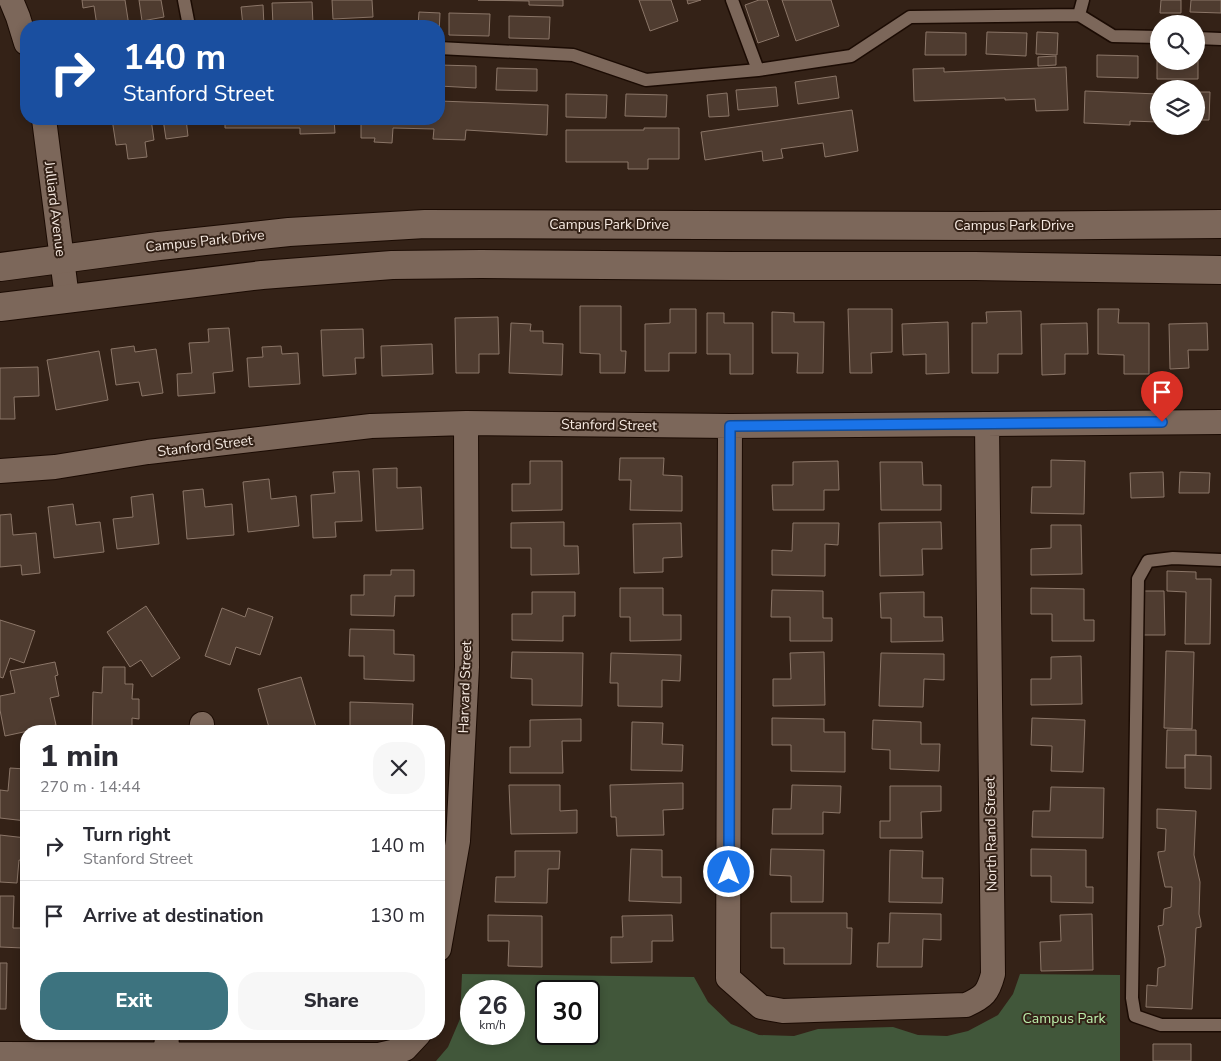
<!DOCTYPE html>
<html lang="en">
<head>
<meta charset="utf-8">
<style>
  body { margin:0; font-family:"Nunito Sans",sans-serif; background:#f7f7f7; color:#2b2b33; height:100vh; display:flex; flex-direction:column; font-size:19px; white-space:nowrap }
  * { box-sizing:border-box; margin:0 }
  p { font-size:16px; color:#7c7c81 }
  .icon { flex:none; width:28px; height:28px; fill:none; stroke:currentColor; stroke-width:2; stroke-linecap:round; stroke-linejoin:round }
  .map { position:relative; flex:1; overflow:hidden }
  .panel { position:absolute; left:20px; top:725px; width:425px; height:315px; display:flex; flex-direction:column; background:#fff; border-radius:20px; box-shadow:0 2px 8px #0003 }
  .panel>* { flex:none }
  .top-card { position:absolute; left:20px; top:20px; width:425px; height:105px; border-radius:20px; box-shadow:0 2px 8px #0003; background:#1a4fa0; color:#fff; overflow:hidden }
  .fabs { position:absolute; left:1150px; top:15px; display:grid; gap:10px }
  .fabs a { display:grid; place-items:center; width:55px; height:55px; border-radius:50%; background:#fff; box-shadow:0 2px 8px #0003; font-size:25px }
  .speed { position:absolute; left:460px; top:980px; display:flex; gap:10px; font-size:25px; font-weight:700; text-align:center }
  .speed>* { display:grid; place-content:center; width:65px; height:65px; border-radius:50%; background:#fff; box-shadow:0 2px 8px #0003; line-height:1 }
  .speed small { font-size:12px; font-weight:400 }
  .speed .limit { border:2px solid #111; border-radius:8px; background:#fff; color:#111 }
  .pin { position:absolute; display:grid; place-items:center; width:42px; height:42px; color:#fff; margin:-51px -21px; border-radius:50% 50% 50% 0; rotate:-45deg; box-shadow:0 0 5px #0007 }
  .pin .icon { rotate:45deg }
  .me { position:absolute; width:55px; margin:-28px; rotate:0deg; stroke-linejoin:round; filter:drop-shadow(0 0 4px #0008) }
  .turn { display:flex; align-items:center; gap:18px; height:105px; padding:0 20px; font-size:22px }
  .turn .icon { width:65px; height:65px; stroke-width:2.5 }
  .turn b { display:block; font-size:35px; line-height:42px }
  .round { display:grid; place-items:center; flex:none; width:52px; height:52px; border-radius:20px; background:#f7f7f7 }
  .headline { display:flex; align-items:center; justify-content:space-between; height:85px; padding:0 20px }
  h1 { font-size:30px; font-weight:800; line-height:38px }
  .button { display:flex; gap:10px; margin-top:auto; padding:10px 20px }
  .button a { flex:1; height:58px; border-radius:20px; background:#3d737f; color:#fff; font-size:20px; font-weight:800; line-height:58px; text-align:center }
  .button a+a { background:#f7f7f7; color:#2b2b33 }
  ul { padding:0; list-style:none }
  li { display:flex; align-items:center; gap:15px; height:70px; padding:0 20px; border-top:1px solid #e1e1e2 }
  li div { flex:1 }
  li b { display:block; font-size:19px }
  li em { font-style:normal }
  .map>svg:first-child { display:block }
  .green { fill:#41573a; fill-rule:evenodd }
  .building { fill:#4f3c30; stroke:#8b7668 }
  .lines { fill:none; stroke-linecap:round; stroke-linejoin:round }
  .service-casing { stroke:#1b0b03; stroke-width:15 }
  .minor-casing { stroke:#1b0b03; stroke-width:26 }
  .tertiary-casing { stroke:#1b0b03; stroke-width:30 }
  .service { stroke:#7c675a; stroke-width:12 }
  .minor { stroke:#7c675a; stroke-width:24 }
  .tertiary { stroke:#7c675a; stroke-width:28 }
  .route-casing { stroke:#114b97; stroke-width:12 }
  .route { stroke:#1a73e8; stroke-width:9 }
  .labels { text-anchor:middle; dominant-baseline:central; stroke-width:4; stroke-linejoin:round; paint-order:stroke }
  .street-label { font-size:14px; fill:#f6eae2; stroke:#342217 }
  .park-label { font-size:14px; fill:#baedaa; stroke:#342217 }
</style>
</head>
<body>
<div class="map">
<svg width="1221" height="1061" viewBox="0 0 1221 1061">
  <rect width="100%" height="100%" fill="#342217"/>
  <!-- green -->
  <path class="green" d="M462 974 694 977 708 1002 731 1024 759 1035 794 1036 818 1029 893 1027 918 1035 947 1036 968 1031 998 1015 1013 994 1020 974 1120 975V1061H436L448 1047 460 1019ZM471 991H514V1034H471ZM546 991H589V1034H546Z"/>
  <!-- building -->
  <path class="building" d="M82 0H125L129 26H97L94 6 83 8Z
    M139 0H161L164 17 142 21Z
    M332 0H372L373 17 333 19Z
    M478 0H563V6L529 5V1Z
    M639 0H671L678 21 650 31Z
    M687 0H701L688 4Z
    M759 0H767L779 36 758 43 745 5Z
    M782 0H831L839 26 796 41Z
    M1161 0H1181V13H1160Z
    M1191 0H1221V13L1190 12Z
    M312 2 313 24 273 25 272 3Z
    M263 5 264 26H243L241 7Z
    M419 12 440 13 439 34V26H418Z
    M449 13 490 14 489 36 449 35Z
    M509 16 550 17 549 39 509 38Z
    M926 32 966 33V55H925Z
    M987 32 1027 33 1026 56 986 54Z
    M1037 32 1058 33 1057 55 1036 54Z
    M1097 55 1138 56V78L1097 77Z
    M1157 55H1159V61H1196V55L1198 56V79H1157Z
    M1056 56V65L1038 66V57Z
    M439 65 476 66V88L439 86Z
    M1066 67 1068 110 1036 111 1035 99 1005 100V98L914 101 913 69 944 68V72Z
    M497 68 537 69V91L496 90Z
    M836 76 839 98 798 104 795 82Z
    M776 87 778 106 738 110 736 90Z
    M1085 91 1158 94 1159 91V122L1130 121V125L1084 123Z
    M1196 92H1210L1209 120H1196Z
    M727 93 729 116 709 117 707 95Z
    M566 94 607 95 606 118 566 117Z
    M626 94 667 95 666 117 625 116Z
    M439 101 548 105 547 135 466 130 465 140 433 139 434 129 393 128 392 143 374 142 375 138H361V119H439Z
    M852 110 858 151 825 157 823 143 781 149 783 158 763 161 762 151 705 160 701 132Z
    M112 119H151L154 140 145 142 147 157 128 159 126 144 116 145Z
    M163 119H186L188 136 166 139Z
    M225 119H339H334L335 133 300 134V128H225Z
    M644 128H679V159H648V169H628V162H566V130H644Z
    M580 306H621V351H626L625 373H600V354L580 353Z
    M670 309H696V353H669V371H645V324L670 323Z
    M848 309H892V352L871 353 872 373H850Z
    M1098 309H1119L1118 323H1149V374H1124V355L1098 354Z
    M1021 311 1022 354H998V373H972V323H987L986 312Z
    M772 312 794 313V322H824L823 373H797L798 353H772Z
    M707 313H724V323H753V374H730V354H707Z
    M498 317 499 354H479V373H456L455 318Z
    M948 322 949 373 926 374V354L903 355 902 324Z
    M511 323 531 324 530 331H543V343L563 344 562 375 509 373Z
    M1087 323 1088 354H1065V374L1042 375 1041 324Z
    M1207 323 1208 350H1188L1189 368 1170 369 1169 324Z
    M229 328 233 371 213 373 215 393 178 396 177 374 192 373 189 343 209 342 208 329Z
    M363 329 364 358H355L356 374 323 376 321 330Z
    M432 344 433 374 382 376 381 346Z
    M134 346 135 352 156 349 163 393 142 396 139 382 116 385 111 349Z
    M281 346 282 354 298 353 300 384 249 387 247 358 263 357 262 347Z
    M99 351 108 400 56 410 47 360Z
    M38 367 39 396 14 397 15 419H0V368Z
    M620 458H664L663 475 682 476V511L630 510 631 480H619Z
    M1051 460 1085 461 1084 514 1031 513 1032 487H1051Z
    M530 461H562V510L512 511V484H530Z
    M838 461 839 490H824V510H773L772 485H793V462Z
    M880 462H922L923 485H941V510H881Z
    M397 468V488L421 487 423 529 376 531 373 469Z
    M359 471 362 521 335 522 336 537 313 538 311 495 335 493 333 472Z
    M1163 472 1164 497 1131 498 1130 473Z
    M1180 472 1210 473 1209 493H1179Z
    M269 479 271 499 296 496 299 526 248 532 243 482Z
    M203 489 205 507 232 504 234 535 187 539 183 491Z
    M153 494 159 544 117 549 113 519 133 517 131 497Z
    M73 504 76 525 100 522 104 552 54 558 48 507Z
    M11 514 13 535 36 533 40 573 22 575 21 565 0 567V515Z
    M564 522V546H578L579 574 531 575V548H511V523Z
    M941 522 942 549H922L923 575 880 576 879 523Z
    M681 523 682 557 663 558V572L634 573 633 524Z
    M793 523H839L838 545 825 544V576L772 575V550L792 551Z
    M1051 525H1081L1082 574 1031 575V549L1051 548Z
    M391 570H414V596H395L394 616 351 615V595H364V575H391Z
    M1167 571 1196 572V579H1211L1210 644H1185L1186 592 1167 591Z
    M620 588H663V615H681V640L630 641V617H620Z
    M1031 588 1084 589V620H1094V641H1052V614H1031Z
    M772 590 823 591V618H832V641H790V617H771Z
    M1143 591H1164L1165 635H1143Z
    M532 592H575V616H563V641L512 640V614H532Z
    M924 592V617H942L943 641 891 642V618H881L880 593Z
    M146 606 180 658 152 677 141 660 130 667 107 632Z
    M222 608 245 617 248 608 273 617 260 655 236 647 230 665 205 656Z
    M0 620 35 631 24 663 10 658 3 678 0 677Z
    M350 629 394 630V654L414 655V681L364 679V656H349Z
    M1166 651 1194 652 1192 729 1164 728Z
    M512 652 583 653 582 706 532 705V679L511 678Z
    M824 652 825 705 773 706V679H791L790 653Z
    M611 653 681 655 680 681 662 680V707L618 706V683H610Z
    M881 653 944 654V680L924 679 923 707 879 706Z
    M1081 656 1082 704 1031 705V679H1051V657Z
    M55 662 58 675 55 676 59 696 50 698 56 725 5 736 0 710V696L15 693 10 671Z
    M103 667H125V684H133L132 699H139V719L132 718V731H92L93 692 102 693Z
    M301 677 316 727 303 731H270L258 689Z
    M350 702 413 704 412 727H401V731H350Z
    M772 718 824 719V732H845V772L791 771V745H772Z
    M1032 718 1085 720 1083 772 1051 771 1052 746 1031 745Z
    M581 719V741H562L563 773H510V747H530V720Z
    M873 720 921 722V744H940L939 771 890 769V750L872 749Z
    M632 722 663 723 662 744 683 745 682 771 631 770Z
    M1167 730H1196V755H1185V768H1166Z
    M1185 755 1211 756V789L1185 788Z
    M10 768 26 769V821L0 818V790L8 791Z
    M683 783V809L663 810 664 835 617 836 616 817H611L610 785Z
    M509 785H560V811L577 810V833L511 834Z
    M792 785 841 786 840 813 823 812V834H772L773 809H791Z
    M890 786H941V811L921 812 922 838H880V821H890Z
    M1051 787 1104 788 1103 838 1032 837 1033 811H1050Z
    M1157 809 1196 811 1194 855 1200 882 1199 914 1201 923V927L1196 928 1192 1009 1146 1007 1147 985 1157 986 1158 968 1165 966V959L1158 926 1163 925 1164 909 1171 907 1172 887H1165L1158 855V852L1165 851 1166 829 1157 828Z
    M0 835 26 838V861L19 860 17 883 0 882Z
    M631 849 662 850V877H681V903L629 901Z
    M771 849 824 850 823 902H791V876L770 875Z
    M1031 849 1086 850V887H1093V903L1051 902V876H1031Z
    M890 850 923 851 922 878H943L942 903 889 902Z
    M515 851H560L559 869H548L547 903 495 902 496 877H515Z
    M0 896H14L13 928H24L23 948 0 947Z
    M771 913H847V928H852L851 964H784V948H771Z
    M890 913 941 914V940L923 939 922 967H877L878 943H889Z
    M1092 914 1093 970 1041 971 1040 942 1061 941 1060 915Z
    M488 915 542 916V967L508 966 509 941H488Z
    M672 915 673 941H652V962L611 963V937H623L622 916Z
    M0 963H7L6 1009H0Z
    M1153 1044H1191V1061H1153Z"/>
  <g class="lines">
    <defs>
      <path id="service" d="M184 0 189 26
        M732 0 758 70
        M1083 0 1079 15 1113 36 1159 37
        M1196 38 1221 39
        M439 48 573 55 646 80 758 70 851 56 910 17 1079 15
        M1221 560 1173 558 1148 561 1138 579 1132 998 1135 1016 1161 1025H1221"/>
      <path id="minor" d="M11 0 18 17 26 43
        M44 119 67 298
        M730 426 728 978 761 1007 783 1011 966 1005C984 997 988 993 993 974L987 424
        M0 471 55 467 148 452 371 426 466 423 730 426 1221 422
        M201 731 202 724
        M439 949 458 841 467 667 466 423
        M0 1054 379 1055 405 1049 419 1034
        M166 1054 167 1034"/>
      <path id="tertiary" d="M0 267 159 246 289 232 425 224 977 226 1221 224
        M0 307 262 275 392 265 481 264 732 266H975L1221 270"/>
    </defs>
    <!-- service casing -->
    <use href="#service" class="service-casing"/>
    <!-- minor casing -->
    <use href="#minor" class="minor-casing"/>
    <!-- tertiary casing -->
    <use href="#tertiary" class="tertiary-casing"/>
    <!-- service -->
    <use href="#service" class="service"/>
    <!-- minor -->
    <use href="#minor" class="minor"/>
    <!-- tertiary -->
    <use href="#tertiary" class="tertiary"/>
  </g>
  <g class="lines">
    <defs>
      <path id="route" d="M729 872 730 426 1162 422"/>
    </defs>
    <!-- route casing -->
    <use href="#route" class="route-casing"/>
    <!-- route -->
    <use href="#route" class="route"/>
  </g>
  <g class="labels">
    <!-- street labels -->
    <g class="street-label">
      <text transform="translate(55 209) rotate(83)">Julliard Avenue</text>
      <text x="609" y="224">Campus Park Drive</text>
      <text x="1014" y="225">Campus Park Drive</text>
      <text transform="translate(205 241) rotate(-6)">Campus Park Drive</text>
      <text transform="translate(609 425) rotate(1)">Stanford Street</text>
      <text transform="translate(205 446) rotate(-7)">Stanford Street</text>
      <text transform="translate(465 687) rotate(-88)">Harvard Street</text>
      <text transform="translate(991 834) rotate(-91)">North Rand Street</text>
    </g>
    <!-- park labels -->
    <g class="park-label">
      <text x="1064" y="1018">Campus Park</text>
    </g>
  </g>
</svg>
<div class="fabs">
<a><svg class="icon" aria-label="search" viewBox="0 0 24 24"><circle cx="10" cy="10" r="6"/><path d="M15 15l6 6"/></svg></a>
<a><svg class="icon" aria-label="layers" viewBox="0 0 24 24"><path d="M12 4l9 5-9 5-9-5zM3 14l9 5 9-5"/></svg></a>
</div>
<div class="speed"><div>26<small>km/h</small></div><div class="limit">30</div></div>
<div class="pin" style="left:1162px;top:422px;background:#d93025"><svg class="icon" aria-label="arrive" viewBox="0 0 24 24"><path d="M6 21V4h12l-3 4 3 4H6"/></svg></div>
<svg class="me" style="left:729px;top:872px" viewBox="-20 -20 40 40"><circle r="17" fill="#1a73e8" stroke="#fff" stroke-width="3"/><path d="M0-11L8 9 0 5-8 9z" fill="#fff"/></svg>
<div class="top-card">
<div class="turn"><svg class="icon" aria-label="right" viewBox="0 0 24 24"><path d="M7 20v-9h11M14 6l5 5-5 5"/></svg><div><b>140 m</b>Stanford Street</div></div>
</div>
<section class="panel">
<div class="headline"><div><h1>1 min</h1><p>270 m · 14:44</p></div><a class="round"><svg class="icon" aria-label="close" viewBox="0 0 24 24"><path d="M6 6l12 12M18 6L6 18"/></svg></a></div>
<ul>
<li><svg class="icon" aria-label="right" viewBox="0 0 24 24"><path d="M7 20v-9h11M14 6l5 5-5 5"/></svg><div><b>Turn right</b><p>Stanford Street</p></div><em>140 m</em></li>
<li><svg class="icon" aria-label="arrive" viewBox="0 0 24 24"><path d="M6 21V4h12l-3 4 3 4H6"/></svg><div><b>Arrive at destination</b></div><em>130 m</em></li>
</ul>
<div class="button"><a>Exit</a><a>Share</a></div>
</section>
</div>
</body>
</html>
